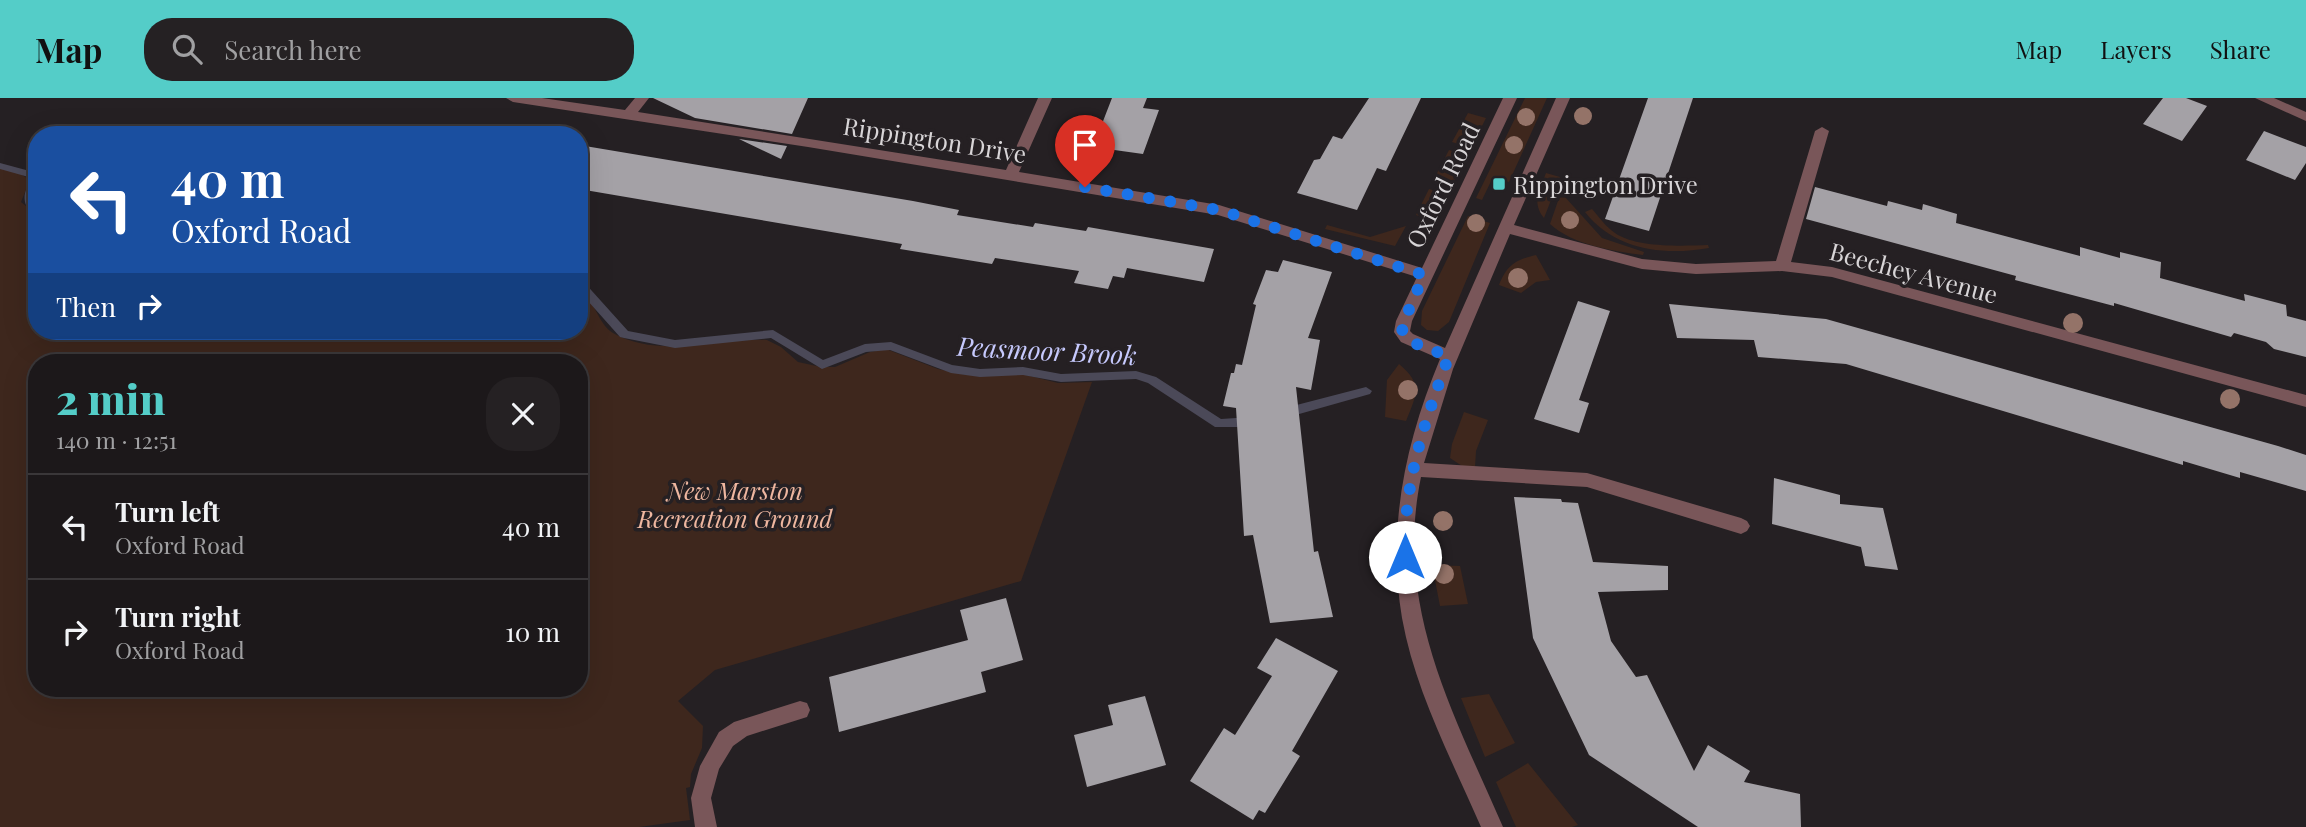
<!DOCTYPE html>
<html lang="en">
<head>
<meta charset="utf-8">
<style>
  body { margin:0; font-family:"Playfair Display",serif; background:#252123; color:#f1f3f6; height:100vh; display:flex; flex-direction:column; font-size:26px; white-space:nowrap }
  * { box-sizing:border-box; margin:0 }
  p { font-size:23px; color:#a0a0a2 }
  .icon { flex:none; width:38px; height:38px; fill:none; stroke:currentColor; stroke-width:2; stroke-linecap:round; stroke-linejoin:round }
  .map { position:relative; flex:1; overflow:hidden }
  .drawer { position:absolute; left:28px; top:256px; width:560px; height:343px; display:flex; flex-direction:column; background:#1c181a; border-radius:28px; box-shadow:0 7px 28px #0002,0 0 0 2px #3a3739 }
  .drawer>* { flex:none }
  .guide { position:absolute; left:28px; top:28px; width:560px; height:214px; border-radius:28px; box-shadow:0 7px 28px #0002,0 0 0 2px #3a3739; background:#1a4fa0; color:#fff; overflow:hidden }
  .pin { position:absolute; display:grid; place-items:center; width:60px; height:60px; color:#fff; margin:-72px -30px; border-radius:50% 50% 50% 0; rotate:-45deg; box-shadow:0 0 7px #0007 }
  .pin .icon { rotate:45deg }
  .me { position:absolute; width:77px; margin:-38px; rotate:0deg; stroke-linejoin:round; filter:drop-shadow(0 0 5px #0008) }
  .turn { display:flex; align-items:center; gap:24px; height:147px; padding:0 28px; font-size:32px }
  .turn .icon { width:91px; height:91px; stroke-width:2.5 }
  .turn b { display:block; font-size:49px; line-height:60px }
  .then { display:flex; align-items:center; height:66px; padding:0 28px; background:#0003; gap:14px; font-size:26px }
  .round { display:grid; place-items:center; flex:none; width:74px; height:74px; border-radius:28px; background:#252123 }
  .overview { display:flex; align-items:center; justify-content:space-between; height:119px; padding:0 28px }
  h1 { font-size:42px; font-weight:800; line-height:52px; color:#54cdc8 }
  ul { padding:0; list-style:none }
  li { display:flex; align-items:center; gap:21px; height:105px; padding:0 28px; border-top:2px solid #3a3739 }
  li div { flex:1 }
  li b { display:block; font-size:26px }
  li em { font-style:normal }
  header { display:flex; align-items:center; gap:42px; box-sizing:border-box; height:98px; padding:0 35px; background:#54cdc8; color:#111 }
  header strong { font-size:33px }
  nav { display:flex; gap:38px; margin-inline-start:auto; font-size:24px }
  .search { width:490px; height:63px; background:#252123; display:flex; align-items:center; gap:18px; box-sizing:border-box; padding:0 24px; border-radius:28px; color:#a0a0a2; font-size:26px }
  .map>svg:first-child { display:block }
  .green { fill:#3e271d; fill-rule:evenodd }
  .lines { fill:none; stroke-linecap:round; stroke-linejoin:round }
  .stream { fill:#4b4958; fill-rule:evenodd }
  .building { fill:#a4a1a6 }
  .minor { fill:#795659; fill-rule:evenodd }
  .tree { fill:#947368 }
  .route { stroke:#1a73e8; stroke-width:12; stroke-dasharray:0 21.6 }
  .poi-dot { fill:#54cdc8; stroke:#252023; stroke-width:2.5 }
  .labels { text-anchor:middle; dominant-baseline:central; stroke-width:7; stroke-linejoin:round; paint-order:stroke }
  .street-label { font-size:24px; fill:#d8d5d7; stroke:#252023 }
  .poi-label { font-size:24px; fill:#d8d5d7; stroke:#252023; text-anchor:start }
  .park-label { font-size:24px; font-style:italic; fill:#efb7a0; stroke:#252023 }
  .water-label { font-size:26px; font-style:italic; fill:#c6c9fd; stroke:#252023 }
</style>
</head>
<body>
<header>
<strong>Map</strong>
<div class="search"><svg class="icon" aria-label="search" viewBox="0 0 24 24"><circle cx="10" cy="10" r="6"/><path d="M15 15l6 6"/></svg>Search here</div>
<nav><a>Map</a><a>Layers</a><a>Share</a></nav>
</header>
<div class="map">
<svg width="2306" height="729" viewBox="0 0 2306 729">
  <rect width="100%" height="100%" fill="#252023"/>
  <!-- green -->
  <path class="green" d="M1525 0H1547L1509 84 1493 79 1482 102 1476 100Z
    M1468 15 1486 20 1471 50 1452 44Z
    M1449 52 1468 58 1452 88 1433 83Z
    M0 68 19 75 30 82 21 104 26 108H37V233H579V194C596 202 597 225 613 235 658 261 718 240 767 242L781 249 798 264 821 269H835L870 254 886 251 938 271 966 277 1018 275 1058 285 1092 284 1021 483 715 572 678 603 703 628 702 650 691 676 690 689 686 690 690 722 639 729H0ZM579 264V590H37V264Z
    M1546 75 1560 79 1544 120C1531 104 1540 91 1546 75Z
    M1429 91 1448 97 1435 124 1416 117Z
    M1565 99 1602 140 1644 154 1643 157C1613 153 1573 147 1550 126L1559 100Z
    M1592 111C1599 119 1606 129 1615 135 1636 150 1683 148 1708 147L1709 150C1663 158 1615 152 1585 114Z
    M1468 118 1490 125 1449 224 1438 233 1427 232 1421 227 1422 213Z
    M1327 127 1370 139 1406 128 1395 148 1325 131Z
    M1536 157 1550 182 1536 184 1521 195 1499 187C1507 167 1515 162 1536 157Z
    M1399 266C1423 286 1417 296 1406 323L1385 319 1387 282Z
    M1464 314 1488 322 1476 353 1475 369 1462 368 1450 360 1452 346Z
    M1432 467 1460 468 1468 506 1440 508Z
    M1489 596 1515 645 1485 659 1461 600Z
    M1528 665 1578 727 1572 729H1516L1496 684Z"/>
  <g class="lines">
    <!-- stream -->
    <path class="stream" d="M0 65 37 75 35 94 37 108 26 107C22 97 27 89 32 80L0 71Z
      M579 182 583 183 628 233 675 242 773 232 823 262 865 246 891 244 952 267 980 271 1023 269 1061 276 1136 273 1156 279 1221 321 1251 319 1257 324 1251 329H1215L1148 285 1136 281 1061 284 1023 277 980 279 951 275 890 252 866 254 822 271 771 240 675 250 624 240 620 239 579 193Z
      M1366 289 1372 293 1370 296 1285 320 1279 315 1285 310Z"/>
  </g>
  <!-- building -->
  <path class="building" d="M653 0H808L792 36 695 20Z
    M1112 0H1147L1143 10 1159 12 1143 56 1093 49Z
    M1369 0H1421L1386 73 1377 70 1357 112 1297 95 1314 62 1320 61 1333 38 1342 41Z
    M1648 0H1693L1649 133 1605 121Z
    M2163 0H2186L2207 8 2182 43 2143 26Z
    M2264 33 2306 49V65L2295 82 2246 62Z
    M739 41 787 48 781 61Z
    M579 47 913 103 959 112 957 117 1033 129 1035 125 1086 133 1088 129 1214 151 1204 184 1127 170 1124 180 1113 178 1108 191 1074 185 1079 173 995 160 992 166 900 151 902 146 579 91Z
    M1815 89 1887 108 1888 103 1922 112 1923 106 1957 116 1956 125 2080 158V149L2120 160V154L2161 164 2160 180 2245 203 2244 196 2286 207 2287 218 2306 223V259L2274 251 2266 244 2234 235 2231 239 2114 205V208L2015 182 2016 178 1806 121Z
    M1283 162 1332 174 1308 240 1320 242 1311 292 1296 289 1314 454 1318 453 1333 519 1270 525 1253 437 1244 438 1236 310 1223 308 1231 275H1234L1236 266 1242 267 1256 207 1253 206 1266 172 1278 174Z
    M1578 203 1610 213 1579 302 1589 305 1579 335 1534 321Z
    M1669 206 1826 221 2278 348 2306 357V393L2240 374V380L2183 363V367L1846 266 1758 259 1754 242 1677 240Z
    M1774 380 1840 397V406L1883 410 1898 472 1865 468 1861 449 1772 426Z
    M1514 399 1561 401 1562 404 1578 405 1593 464 1668 468V492L1598 494 1611 543 1636 579 1647 577 1694 673 1708 647 1750 673 1744 684 1800 696 1801 729H1698L1589 657 1533 540Z
    M1006 500 1023 562 981 574 986 594 839 634 829 579 968 542 960 512Z
    M1276 540 1338 573 1292 653 1300 658 1265 715 1259 712 1253 722 1190 683 1224 630 1235 637 1272 578 1257 570Z
    M1145 598 1166 667 1087 689 1074 637 1113 627 1108 607Z"/>
  <g class="lines">
    <!-- minor -->
    <path class="minor" d="M506 0H542L625 12 635 0H649L638 14 1006 72 1038 0H1052L1019 74 1219 107 1422 170 1503 0H1517L1412 223 1410 233 1413 236 1445 250 1556 0H1570L1514 127 1642 161 1696 166 1776 163 1815 33 1822 29 1829 33 1791 164 1832 169 2306 297V309L1832 179 1782 173 1696 176 1642 171 1510 136 1453 271 1424 365 1587 375 1741 420 1747 423 1750 428 1747 433 1741 436 1587 389 1421 379C1394 509 1453 614 1503 729H1481C1452 662 1415 593 1402 520 1387 430 1405 345 1440 261L1401 244 1394 234 1396 223 1417 179 1218 117 808 49 513 4Z
      M2255 0H2274L2306 14V23Z
      M800 603 807 605 810 612 807 619 747 638 733 648 719 671 711 700 717 729H695L691 700 700 668 719 634 734 624Z"/>
  </g>
  <!-- trees -->
  <g class="tree">
    <circle cx="1583" cy="18" r="9"/>
    <circle cx="1526" cy="19" r="9"/>
    <circle cx="1514" cy="47" r="9"/>
    <circle cx="1570" cy="122" r="9"/>
    <circle cx="1476" cy="125" r="9"/>
    <circle cx="1518" cy="180" r="10"/>
    <circle cx="2073" cy="225" r="10"/>
    <circle cx="1408" cy="292" r="10"/>
    <circle cx="2230" cy="301" r="10"/>
    <circle cx="1443" cy="423" r="10"/>
    <circle cx="1444" cy="476" r="10"/>
  </g>
  <g class="lines">
    <!-- route -->
    <path class="route" d="M1085 89 1219 112 1424 177 1404 223 1402 234C1413 248 1432 252 1449 258 1424 325 1403 387 1405 459"/>
  </g>
  <!-- markers -->
  <rect class="poi-dot" x="1492" y="79" width="14" height="14" rx="3.5"/>
  <g class="labels">
    <!-- street labels -->
    <g class="street-label">
      <text transform="translate(935 41) rotate(9)">Rippington Drive</text>
      <text transform="translate(1442 87) rotate(-64)">Oxford Road</text>
      <text transform="translate(1914 174) rotate(15)">Beechey Avenue</text>
    </g>
    <!-- poi labels -->
    <g class="poi-label">
      <text x="1513" y="86">Rippington Drive</text>
    </g>
    <!-- park labels -->
    <g class="park-label">
      <text x="735" y="392">New Marston<tspan x="735" dy="28">Recreation Ground</tspan></text>
    </g>
    <!-- water labels -->
    <g class="water-label">
      <text transform="translate(1047 252) rotate(3)">Peasmoor Brook</text>
    </g>
  </g>
</svg>
<div class="pin" style="left:1085px;top:89px;background:#d93025"><svg class="icon" aria-label="arrive" viewBox="0 0 24 24"><path d="M6 21V4h12l-3 4 3 4H6"/></svg></div>
<svg class="me" style="left:1405px;top:459px" viewBox="-20 -20 40 40"><circle r="19" fill="#fff"/><path d="M0-13L10 11 0 6-10 11z" fill="#1a73e8"/></svg>
<div class="guide">
<div class="turn"><svg class="icon" aria-label="left" viewBox="0 0 24 24"><path d="M17 20v-9H6M10 6l-5 5 5 5"/></svg><div><b>40 m</b>Oxford Road</div></div>
<div class="then">Then<svg class="icon" aria-label="right" viewBox="0 0 24 24"><path d="M7 20v-9h11M14 6l5 5-5 5"/></svg></div>
</div>
<section class="drawer">
<div class="overview"><div><h1>2 min</h1><p>140 m · 12:51</p></div><a class="round"><svg class="icon" aria-label="close" viewBox="0 0 24 24"><path d="M6 6l12 12M18 6L6 18"/></svg></a></div>
<ul>
<li><svg class="icon" aria-label="left" viewBox="0 0 24 24"><path d="M17 20v-9H6M10 6l-5 5 5 5"/></svg><div><b>Turn left</b><p>Oxford Road</p></div><em>40 m</em></li>
<li><svg class="icon" aria-label="right" viewBox="0 0 24 24"><path d="M7 20v-9h11M14 6l5 5-5 5"/></svg><div><b>Turn right</b><p>Oxford Road</p></div><em>10 m</em></li>
</ul>
</section>
</div>
</body>
</html>
